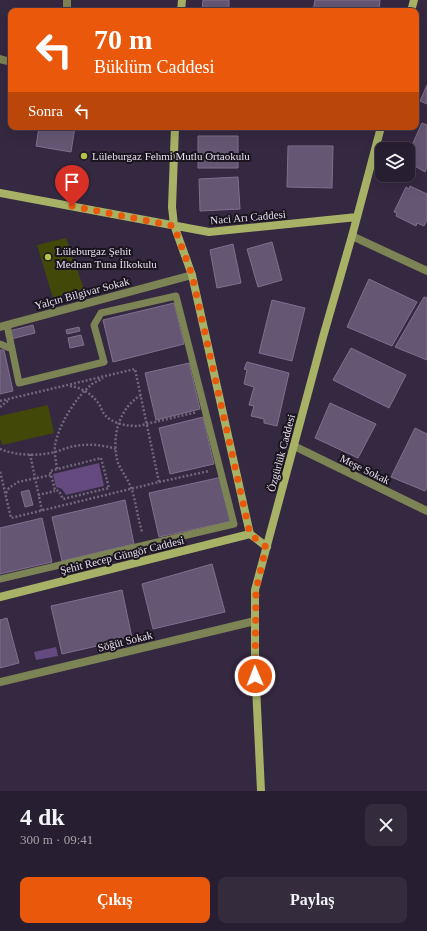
<!DOCTYPE html>
<html lang="tr">
<head>
<meta charset="utf-8">
<style>
  body { margin:0; font-family:Georgia,serif; background:#342b3d; color:#f1f3f6; height:100vh; display:flex; flex-direction:column; font-size:15px; white-space:nowrap }
  * { box-sizing:border-box; margin:0 }
  p { font-size:13px; color:#a5a2ab }
  .icon { flex:none; width:22px; height:22px; fill:none; stroke:currentColor; stroke-width:2; stroke-linecap:round; stroke-linejoin:round }
  .map { position:relative; height:791px; overflow:hidden }
  .details { display:flex; flex-direction:column; background:#281e31; flex:1 }
  .details>* { flex:none }
  .top-card { position:absolute; left:8px; top:8px; width:411px; height:122px; border-radius:8px; box-shadow:0 4px 16px #0002,0 0 0 1px #443c4d; background:#ea580c; color:#fff; overflow:hidden }
  .fabs { position:absolute; left:375px; top:142px; display:grid; gap:8px }
  .fabs a { display:grid; place-items:center; width:40px; height:40px; border-radius:8px; background:#281e31; box-shadow:0 4px 16px #0002,0 0 0 1px #443c4d; font-size:20px }
  .pin { position:absolute; display:grid; place-items:center; width:34px; height:34px; color:#fff; margin:-41px -17px; border-radius:50% 50% 50% 0; rotate:-45deg; box-shadow:0 0 4px #0007 }
  .pin .icon { rotate:45deg }
  .me { position:absolute; width:44px; margin:-22px; rotate:359deg; stroke-linejoin:round; filter:drop-shadow(0 0 3px #0008) }
  .turn { display:flex; align-items:center; gap:14px; height:84px; padding:0 20px; font-size:18px }
  .turn .icon { width:52px; height:52px; stroke-width:2.5 }
  .turn b { display:block; font-size:28px; line-height:34px }
  .then { display:flex; align-items:center; height:38px; padding:0 20px; background:#0003; gap:8px; font-size:15px }
  .round { display:grid; place-items:center; flex:none; width:42px; height:42px; border-radius:8px; background:#342b3d }
  .overview { display:flex; align-items:center; justify-content:space-between; height:68px; padding:0 20px }
  h1 { font-size:24px; font-weight:700; line-height:30px }
  .primary-button { display:flex; gap:8px; margin-top:auto; padding:8px 20px }
  .primary-button a { flex:1; height:46px; border-radius:8px; background:#ea580c; color:#fff; font-size:16px; font-weight:700; line-height:46px; text-align:center }
  .primary-button a+a { background:#342b3d; color:#f1f3f6 }
  .map>svg:first-child { display:block }
  .green { fill:#424908 }
  .water { fill:#654a7f }
  .building { fill:#655773; stroke:#7f718e }
  .lines { fill:none; stroke-linecap:round; stroke-linejoin:round }
  .path { stroke:#72667c; stroke-width:2.5; stroke-dasharray:2 2; stroke-linecap:butt }
  .lane { stroke:#7c8354; stroke-width:7 }
  .street { stroke:#7c8354; stroke-width:8 }
  .secondary { stroke:#a7b266; stroke-width:8 }
  .route { stroke:#ea580c; stroke-width:7; stroke-dasharray:0 12.6 }
  .poi-dot { fill:#b4c24a; stroke:#1a141f; stroke-width:1.5 }
  .labels { text-anchor:middle; dominant-baseline:central; stroke-width:4; stroke-linejoin:round; paint-order:stroke }
  .poi-label { font-size:11px; fill:#e6deee; stroke:#1a141f; text-anchor:start }
  .street-label { font-size:11px; fill:#e6deee; stroke:#1a141f }
</style>
</head>
<body>
<div class="map">
<svg width="427" height="791" viewBox="0 0 427 791">
  <rect width="100%" height="100%" fill="#352841"/>
  <!-- green -->
  <path class="green" d="M66 238 84 289 53 298 37 245Z
    M48 405 54 433 2 445 0 438V416Z"/>
  <!-- water -->
  <path class="water" d="M99 463 104 486 66 495 62 489 56 487 53 474Z
    M56 647 58 656 36 660 34 652Z"/>
  <!-- building -->
  <path class="building" d="M203 0H229V11H202Z
    M315 0H380L379 11H313Z
    M427 85V104L420 101Z
    M422 123 427 125V167L425 172 408 162V154Z
    M39 127H75L71 152 36 146Z
    M198 136H238V168H198Z
    M288 146H333L332 188 287 187Z
    M238 177 240 209 200 211 199 179Z
    M410 186 427 194V220L424 226 417 223 416 226 396 216 397 213 394 212 406 187 409 189Z
    M272 242 282 280 258 287 247 249Z
    M233 244 241 283 217 288 210 250Z
    M369 279 417 302 392 346 347 327Z
    M424 297 427 298V360L395 347Z
    M272 300 305 308 292 361 259 353Z
    M174 303 184 344 113 362 103 320Z
    M33 325 35 333 11 339 9 331Z
    M79 327 80 331 67 334 66 330Z
    M81 335 84 345 70 348 68 338Z
    M351 348 406 375 389 408 333 380Z
    M0 350H4L13 391 0 394Z
    M247 362 289 373 277 426 264 423V419L251 416 254 406 249 405 254 387 244 384 247 370 244 369Z
    M189 363 200 409 156 420 145 373Z
    M330 403 376 424 358 458 315 438Z
    M203 417 214 464 170 474 159 428Z
    M415 428 427 434V488L425 491 391 477Z
    M222 477 232 521 159 537 149 493Z
    M29 490 33 505 25 507 21 492Z
    M125 500 134 544 62 561 52 517Z
    M42 518 52 562 0 574V528Z
    M212 564 225 612 153 629 142 584Z
    M122 590 132 638 62 654 51 606Z
    M7 618 19 663 0 668V620Z"/>
  <g class="lines">
    <!-- path -->
    <path class="path" d="M70 386C82 388 91 393 99 404 101 407 102 412 105 415 113 424 127 426 138 426L197 412
      M141 395C118 409 111 438 118 463 122 472 129 481 132 490 136 504 138 518 142 532
      M0 401 135 369 159 482 11 518 0 471
      M0 407 9 400
      M0 449C17 456 38 456 55 452 59 451 63 449 67 448 83 443 101 444 116 449
      M30 454 42 511
      M101 458 109 488 63 499 59 491 55 490 50 471Z
      M57 469C56 461 54 453 55 445 59 424 76 397 92 384 96 382 100 380 103 378
      M159 482 209 471
      M6 493 9 488 18 482 51 475
      M38 495 55 491"/>
    <!-- lane -->
    <path class="lane" d="M0 344 12 349
      M0 579 234 524 176 296 101 313 94 325 104 362 19 383 7 325"/>
    <!-- street -->
    <path class="street" d="M67 11V0
      M0 59 11 62
      M352 236 427 271
      M0 327 192 275
      M294 446 427 511
      M0 682 255 621"/>
    <!-- secondary -->
    <path class="secondary" d="M181 11 182 0
      M411 11 414 0
      M175 127 172 207 174 225 192 275 250 534 267 547
      M0 193 209 232 357 217
      M0 597 250 534
      M261 791 255 665V590L323 337 352 236 381 127"/>
  </g>
  <g class="lines">
    <!-- route -->
    <path class="route" d="M72 206 174 226 192 275 250 534 266 547 256 590 255 676"/>
  </g>
  <!-- markers -->
  <g class="poi-dot">
    <circle cx="84" cy="156" r="4"/>
    <circle cx="48" cy="257" r="4"/>
  </g>
  <g class="labels">
    <!-- poi labels -->
    <g class="poi-label">
      <text x="92" y="156">Lüleburgaz Fehmi Mutlu Ortaokulu</text>
      <text x="56" y="251">Lüleburgaz Şehit<tspan x="56" dy="13">Mednan Tuna İlkokulu</tspan></text>
    </g>
    <!-- street labels -->
    <g class="street-label">
      <text transform="translate(248 217) rotate(-5)">Naci Arı Caddesi</text>
      <text transform="translate(82 293) rotate(-15)">Yalçın Bilgivar Sokak</text>
      <text transform="translate(281 453) rotate(-75)">Özgürlük Caddesi</text>
      <text transform="translate(365 469) rotate(26)">Meşe Sokak</text>
      <text transform="translate(122 555) rotate(-14)">Şehit Recep Güngör Caddesi</text>
      <text transform="translate(125 641) rotate(-14)">Söğüt Sokak</text>
    </g>
  </g>
</svg>
<div class="fabs">
<a><svg class="icon" aria-label="layers" viewBox="0 0 24 24"><path d="M12 4l9 5-9 5-9-5zM3 14l9 5 9-5"/></svg></a>
</div>
<div class="pin" style="left:72px;top:206px;background:#d93025"><svg class="icon" aria-label="arrive" viewBox="0 0 24 24"><path d="M6 21V4h12l-3 4 3 4H6"/></svg></div>
<svg class="me" style="left:255px;top:676px" viewBox="-20 -20 40 40"><circle r="17" fill="#ea580c" stroke="#fff" stroke-width="3"/><path d="M0-11L8 9 0 5-8 9z" fill="#fff"/></svg>
<div class="top-card">
<div class="turn"><svg class="icon" aria-label="left" viewBox="0 0 24 24"><path d="M17 20v-9H6M10 6l-5 5 5 5"/></svg><div><b>70 m</b>Büklüm Caddesi</div></div>
<div class="then">Sonra<svg class="icon" aria-label="left" viewBox="0 0 24 24"><path d="M17 20v-9H6M10 6l-5 5 5 5"/></svg></div>
</div>
</div>
<section class="details">
<div class="overview"><div><h1>4 dk</h1><p>300 m · 09:41</p></div><a class="round"><svg class="icon" aria-label="close" viewBox="0 0 24 24"><path d="M6 6l12 12M18 6L6 18"/></svg></a></div>
<div class="primary-button"><a>Çıkış</a><a>Paylaş</a></div>
</section>
</body>
</html>
